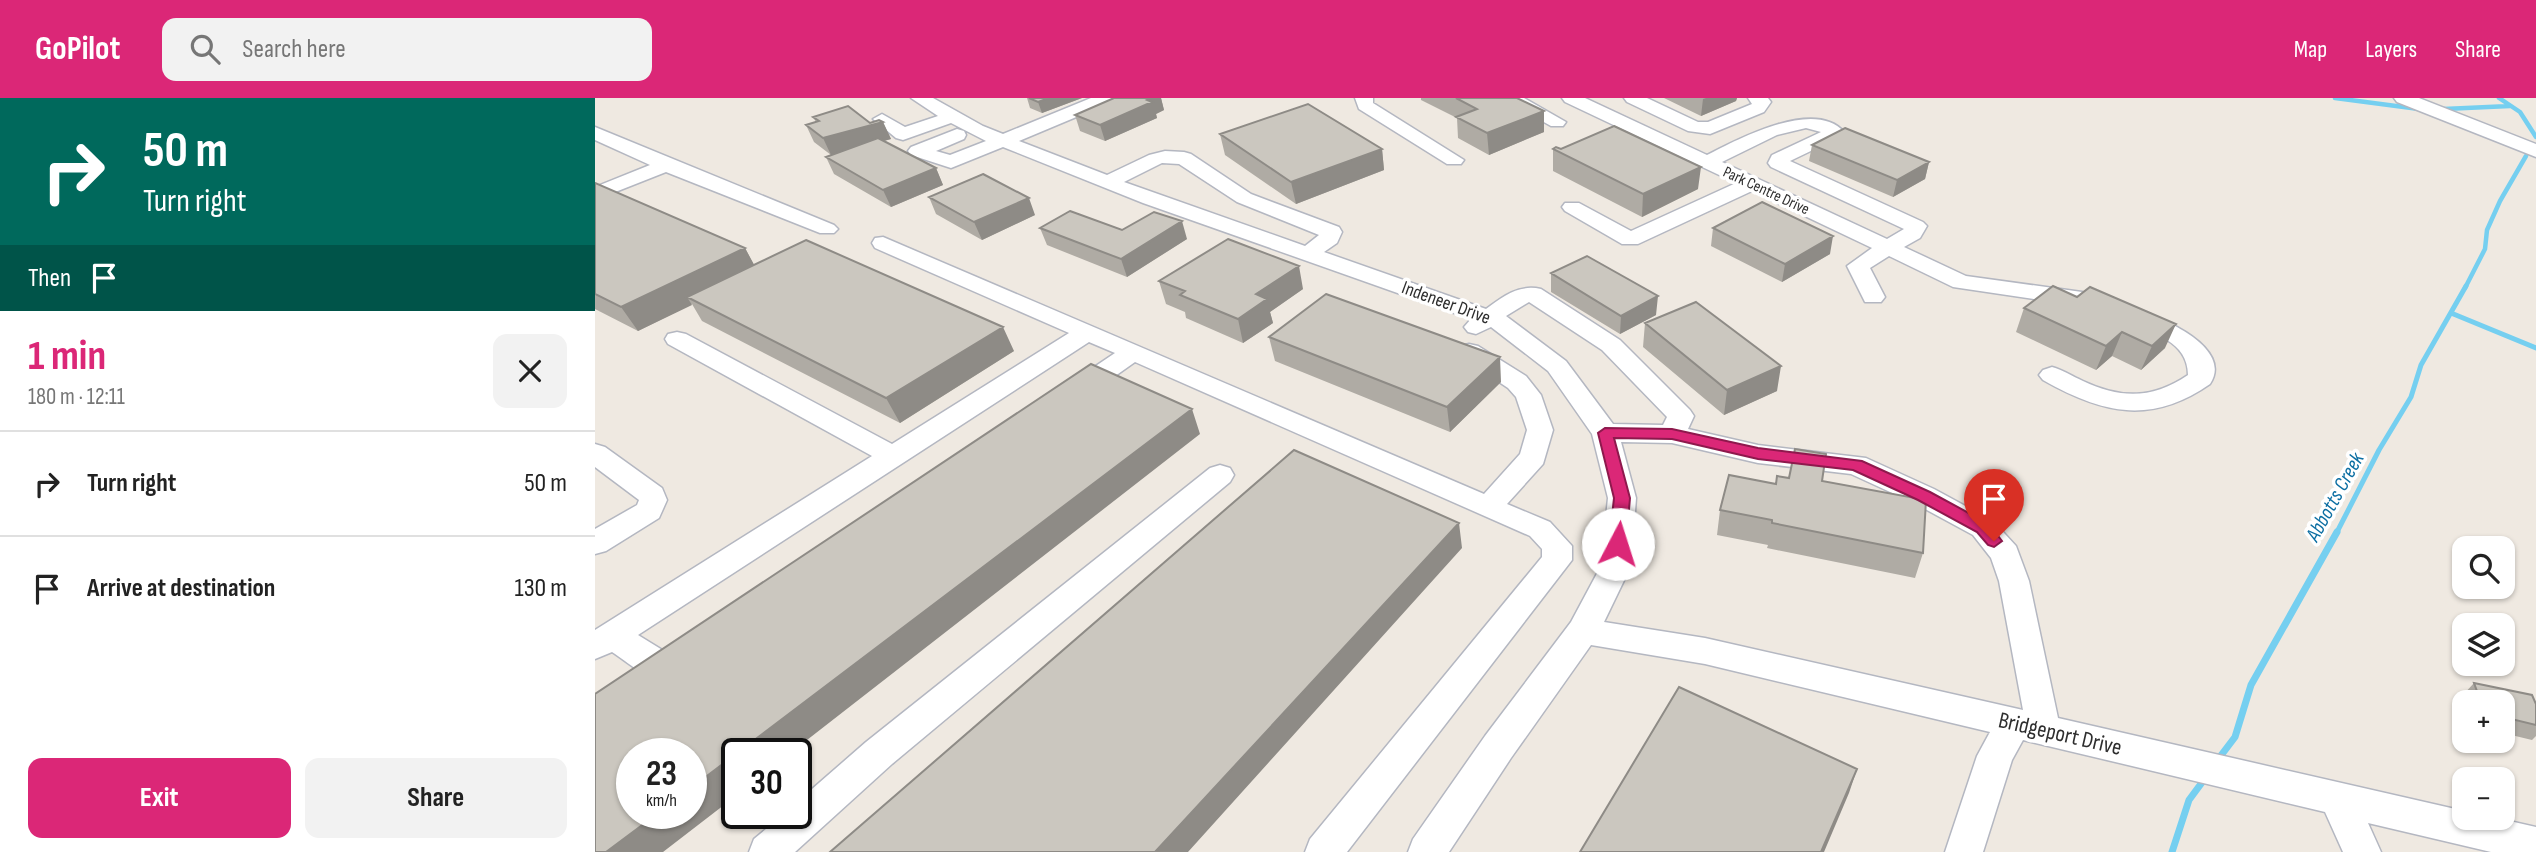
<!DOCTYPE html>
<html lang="en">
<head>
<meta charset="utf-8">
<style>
  body { margin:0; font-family:"Sofia Sans Condensed",sans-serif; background:#f2f2f2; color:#222; height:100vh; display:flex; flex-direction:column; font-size:26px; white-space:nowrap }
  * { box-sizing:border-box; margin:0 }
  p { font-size:23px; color:#767676 }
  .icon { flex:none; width:38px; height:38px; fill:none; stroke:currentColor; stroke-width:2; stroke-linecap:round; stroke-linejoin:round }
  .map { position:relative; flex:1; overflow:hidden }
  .sheet { display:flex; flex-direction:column; background:#fff; width:595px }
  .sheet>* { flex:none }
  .top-card { background:#00695c; color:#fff; overflow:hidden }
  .fabs { position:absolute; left:1857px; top:438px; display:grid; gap:14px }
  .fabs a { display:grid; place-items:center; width:63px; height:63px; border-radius:14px; background:#fff; box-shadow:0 2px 5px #0004; font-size:35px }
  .speed { position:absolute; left:21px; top:640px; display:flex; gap:14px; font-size:35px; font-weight:700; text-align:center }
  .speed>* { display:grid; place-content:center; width:91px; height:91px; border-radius:50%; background:#fff; box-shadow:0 2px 5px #0004; line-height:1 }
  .speed small { font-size:18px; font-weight:400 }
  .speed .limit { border:4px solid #111; border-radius:10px; background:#fff; color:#111 }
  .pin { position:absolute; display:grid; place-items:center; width:60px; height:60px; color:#fff; margin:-72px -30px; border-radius:50% 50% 50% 0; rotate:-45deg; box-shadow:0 0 7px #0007 }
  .pin .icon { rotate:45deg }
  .me { position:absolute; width:77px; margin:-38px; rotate:5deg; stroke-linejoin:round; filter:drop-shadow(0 0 5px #0008) }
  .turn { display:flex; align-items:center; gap:24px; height:147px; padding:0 28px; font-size:32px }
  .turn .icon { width:91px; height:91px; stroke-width:2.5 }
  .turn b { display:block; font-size:49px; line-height:60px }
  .then { display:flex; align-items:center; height:66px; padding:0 28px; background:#0003; gap:14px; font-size:26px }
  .round { display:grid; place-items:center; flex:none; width:74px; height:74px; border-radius:14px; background:#f2f2f2 }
  .head { display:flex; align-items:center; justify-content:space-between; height:119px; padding:0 28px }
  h1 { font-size:42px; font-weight:700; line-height:52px; color:#db2777 }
  .cta { display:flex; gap:14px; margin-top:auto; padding:14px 28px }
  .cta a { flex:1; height:80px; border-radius:14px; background:#db2777; color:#fff; font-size:28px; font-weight:700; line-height:80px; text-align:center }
  .cta a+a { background:#f2f2f2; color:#222 }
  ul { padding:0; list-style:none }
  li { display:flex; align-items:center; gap:21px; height:105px; padding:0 28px; border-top:2px solid #e0e0e0 }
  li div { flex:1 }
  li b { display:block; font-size:26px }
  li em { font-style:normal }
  header { display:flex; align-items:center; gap:42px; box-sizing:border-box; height:98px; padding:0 35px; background:#db2777; color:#fff }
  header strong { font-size:33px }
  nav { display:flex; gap:38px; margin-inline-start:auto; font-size:24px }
  .search { width:490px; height:63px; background:#f2f2f2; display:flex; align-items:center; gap:18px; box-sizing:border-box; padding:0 24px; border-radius:14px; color:#767676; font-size:26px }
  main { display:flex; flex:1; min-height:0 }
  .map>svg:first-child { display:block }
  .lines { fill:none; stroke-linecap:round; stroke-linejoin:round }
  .stream-far2 { stroke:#75cff0; stroke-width:4.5 }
  .stream-far1 { stroke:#75cff0; stroke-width:5 }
  .stream { stroke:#75cff0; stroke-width:7 }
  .minor-casing { stroke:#b4b7c1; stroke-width:3 }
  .minor { fill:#fff; fill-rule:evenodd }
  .wall { fill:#afaba4 }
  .shaded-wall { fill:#8e8b86 }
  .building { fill:#cbc7bf; stroke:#8e8b86; stroke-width:2 }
  .route { fill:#db2777; stroke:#8e194d; stroke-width:2 }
  .labels { text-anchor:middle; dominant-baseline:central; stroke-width:7; stroke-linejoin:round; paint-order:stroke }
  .far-street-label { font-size:16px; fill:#2e2e2e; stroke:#fff }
  .street-label { font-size:19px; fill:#2e2e2e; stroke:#fff }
  .water-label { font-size:21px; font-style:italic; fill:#0d6fa3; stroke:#fff }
  .near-street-label { font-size:23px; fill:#2e2e2e; stroke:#fff }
</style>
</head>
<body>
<header>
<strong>GoPilot</strong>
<div class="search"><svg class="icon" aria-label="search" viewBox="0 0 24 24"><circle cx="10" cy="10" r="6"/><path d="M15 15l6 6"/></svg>Search here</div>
<nav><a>Map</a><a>Layers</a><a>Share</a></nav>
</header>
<main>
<section class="sheet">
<div class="top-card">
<div class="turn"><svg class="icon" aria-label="right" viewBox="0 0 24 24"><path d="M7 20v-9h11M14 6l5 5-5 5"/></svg><div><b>50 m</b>Turn right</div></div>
<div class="then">Then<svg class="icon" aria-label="arrive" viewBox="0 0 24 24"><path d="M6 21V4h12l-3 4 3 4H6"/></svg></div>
</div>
<div class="head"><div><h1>1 min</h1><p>180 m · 12:11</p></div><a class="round"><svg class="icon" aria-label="close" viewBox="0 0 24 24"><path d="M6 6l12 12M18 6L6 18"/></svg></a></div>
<ul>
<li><svg class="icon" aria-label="right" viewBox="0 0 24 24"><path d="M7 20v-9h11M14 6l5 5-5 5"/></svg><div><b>Turn right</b></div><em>50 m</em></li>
<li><svg class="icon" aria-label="arrive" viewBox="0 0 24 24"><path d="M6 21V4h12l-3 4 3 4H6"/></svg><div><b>Arrive at destination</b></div><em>130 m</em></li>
</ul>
<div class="cta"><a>Exit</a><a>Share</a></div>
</section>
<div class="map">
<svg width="1941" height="754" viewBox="0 0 1941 754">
  <rect width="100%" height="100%" fill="#efe9e1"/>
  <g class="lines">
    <!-- stream-far2 -->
    <path class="stream-far2" d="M1740 0 1824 11
      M1904 0 1925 14 1941 39
      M1849 11 1915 8
      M1870 190 1890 151 1892 132 1905 103 1931 58"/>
    <!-- stream-far1 -->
    <path class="stream-far1" d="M1856 215 1941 250
      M1741 436 1784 352 1816 299 1826 267 1871 188"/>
    <!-- stream -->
    <path class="stream" d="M1621 664 1640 639 1656 587 1742 434
      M1577 754 1594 702 1611 679"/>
    <defs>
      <path id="minor" d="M316 0H338L388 28 408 36 496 0H520L517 4 424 43 512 77 554 57 570 53 589 54 596 56 656 96 744 129 747 134 742 145 729 154 891 211C908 198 924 186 946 191L1025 242 1095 312 1099 318 1093 331 1163 347 1271 360 1339 391 1398 423 1421 448 1434 483 1463 620 1869 713V719H1897L1941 729V754H1896L1773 725 1786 754H1748L1730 714 1428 642 1417 662 1388 754H1350L1382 658 1395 634 1110 566 996 547 916 660 854 754H813L818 741 890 638 976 524 1006 468 1013 400 997 336 953 273 896 229 881 236 873 234 869 229 876 221 548 105 408 49 356 70 316 57 313 53 316 49 362 31 369 33 371 37 369 41 341 53 355 57 391 43 356 25 308 42 301 40 278 21 287 16 310 29 343 18ZM567 65 584 66 642 104 724 137 710 148 529 84ZM934 204 1007 252 1072 319 1068 327 1018 326 971 263 911 218ZM1026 344 1077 345 1163 365 1256 376 1319 405 1378 437 1396 460 1404 483 1428 612 1110 540 1009 524 1036 468 1041 400Z
        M760 0H778V5L869 62 866 66H852L764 11Z
        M906 0H929L971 24 968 28H956Z
        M967 0H990L1112 57C1143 41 1220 0 1249 34L1247 38 1195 63 1328 124 1332 128 1325 140 1309 149 1371 178 1487 194 1495 196 1499 201 1495 206 1487 208 1358 189 1294 158 1275 170 1290 199 1286 204H1270L1252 168 1277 150 1157 93 1043 146H1027L970 113 967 109 970 105H984L1036 133 1141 85 970 4ZM1211 30 1226 34 1177 57 1173 65 1176 69 1309 131 1292 141 1127 64 1182 37Z
        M1029 0H1052L1103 24H1113L1157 6 1153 0H1173L1176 4 1169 14 1115 36 1093 33 1032 4Z
        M1799 0H1824L1941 46V59L1802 4Z
        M0 29 239 127 243 131 239 135H225L71 74 0 102V89L55 67 0 42Z
        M288 139 889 396 925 356 932 332 921 299 913 290 865 258 862 253 865 248 874 246 883 248 931 278 946 297 958 332 948 366 912 406 955 424 977 448V462L752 754H710L715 741 947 459V451L935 438 540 264 489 300 480 302 471 300 467 294 471 288 520 255 494 244 43 537 82 561 87 571 82 581C58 589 36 566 17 554L0 561V532L277 358 73 246 70 241 73 236 82 234 91 236 297 346 474 235 280 150 277 145 280 140Z
        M1542 213C1567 219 1639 250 1615 286 1556 327 1508 316 1448 282L1444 277 1448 272 1457 269C1468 272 1477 278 1488 283 1526 301 1558 301 1593 277 1593 244 1559 235 1534 225L1530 220 1534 215Z
        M0 346 10 349 67 390 72 402 64 420 11 453 0 456V431L42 407 44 402 0 369Z
        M625 367 635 370 639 377 635 384 297 666 200 754H154L159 741 189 716H201V705L271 644 615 370Z"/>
    </defs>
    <!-- minor casing -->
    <use href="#minor" class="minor-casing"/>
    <!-- minor -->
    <use href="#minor" class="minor"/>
  </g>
  <!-- wall -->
  <path class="wall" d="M432 0H487L447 15 435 10Z
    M519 0H566L569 12 561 16 562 20 510 43 485 33 480 17Z
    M826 0H922L949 34 894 57 863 40 862 20 826 2Z
    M1069 0H1142L1141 3 1106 18Z
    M218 19 275 25 288 24 296 41 289 43 341 70 348 87 296 109 239 76 231 59 236 57 219 44 211 27 221 24Z
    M625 36 787 51 789 72 701 106 630 57Z
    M1217 47 1334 64 1330 81 1298 99 1214 63Z
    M958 51H966L1103 91 1047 119 958 73Z
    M0 85 150 150 159 167 419 253 305 325 107 223 97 206 43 233 0 211Z
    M334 99 440 117 387 142 341 116Z
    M445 130 527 132 592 141 532 179 452 147Z
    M1118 130 1235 156 1187 184 1116 148Z
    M956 175 1061 217 1025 236 956 194Z
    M564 183 708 191 675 214 678 225 648 245 591 220 590 214 571 206Z
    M1458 188 1570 250 1546 272 1517 258 1501 272 1421 234 1429 210Z
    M1050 225 1182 293 1129 317 1048 249Z
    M674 239 906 284 855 334 680 263Z
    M1194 380 1227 383 1328 455 1320 480 1172 450 1173 447 1122 437 1125 412Z
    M1879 585 1941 606V638L1937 642 1908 635V604H1869L1867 598Z"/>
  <!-- shaded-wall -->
  <path class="shaded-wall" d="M454 0H487L447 15 443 4Z
    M556 0H566L569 12 561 16 562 20 510 43 505 27Z
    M1111 0H1142L1141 3 1106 18 1108 1Z
    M949 13V34L894 57 892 35Z
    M288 24 296 41 236 57 228 40Z
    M787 51 789 72 701 106 696 84Z
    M1334 64 1330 81 1298 99 1302 82Z
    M1106 69 1103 91 1047 119 1048 96Z
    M341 70 348 87 296 109 288 92Z
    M434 100 440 117 387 142 379 124Z
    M587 123 592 141 532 179 526 161Z
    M1238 138 1235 156 1187 184 1190 166Z
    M150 150 163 174 92 199 97 207 43 233 26 209Z
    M704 168 708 191 675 214 678 225 648 245 643 221 661 196Z
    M1063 198 1061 217 1025 236 1026 218Z
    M1581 226 1570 250 1546 272 1557 248Z
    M408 229 419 253 305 325 291 300Z
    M1527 234 1517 258 1501 272 1511 248Z
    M905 259 906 284 855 334 852 309Z
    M1186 268 1182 293 1129 317 1132 292Z
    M597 311 605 336 194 656H142V697L68 754H11L62 716H96V690Z
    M864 425 867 450 593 754H560Z
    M1262 671 1254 695 1229 754H1226Z"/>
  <!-- building -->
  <path class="building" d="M434 0H454L443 4Z
    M519 0H556L552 2 557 4 505 27 480 17Z
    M861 0H922L949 13 892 35 861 19 882 11Z
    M713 6 787 51 696 84 625 36Z
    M253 8 275 25 284 22 288 24 228 40 211 27 224 23 218 19Z
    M1019 28 1106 69 1048 96 958 51 961 49 966 51Z
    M1250 30 1334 64 1302 82 1217 47Z
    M283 40 341 70 288 92 231 59Z
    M388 76 434 100 379 124 334 99Z
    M0 85 150 150 26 209 0 196Z
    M1167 104 1238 138 1190 166 1118 130Z
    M475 113 527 132 559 114 587 123 526 161 445 130Z
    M633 141 704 168 661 196 672 201 643 221 585 197 590 193 564 183Z
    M211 142 408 229 291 300 92 199Z
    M992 158 1063 198 1026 218 956 175Z
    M1458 188 1482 199 1495 189 1581 226 1557 248 1527 234 1511 248 1429 210Z
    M731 196 905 259 852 309 674 239Z
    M1101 204 1186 268 1132 292 1050 225Z
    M496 266 597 311 96 690V656H37V716H62L11 754H0V596Z
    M1200 351 1231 356 1227 383 1331 402 1328 455 1177 425V422L1125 412 1134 377 1181 386 1182 378 1194 380Z
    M699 352 864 425 560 754H235Z
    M1879 585 1937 597 1941 606V627L1908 619V604H1886Z
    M1084 589 1262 671 1226 754H985Z"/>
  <!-- route -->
  <path class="route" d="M1010 330 1077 331 1163 350 1267 363 1335 394 1394 426 1407 443 1399 449 1393 447 1382 434 1323 402 1258 372 1163 361 1077 341 1019 340 1035 400 1031 446 1023 452 1014 446 1019 400 1003 335Z"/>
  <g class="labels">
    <!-- far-street labels -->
    <g class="far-street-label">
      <text transform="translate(1171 93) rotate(25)">Park Centre Drive</text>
    </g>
    <!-- street labels -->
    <g class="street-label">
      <text transform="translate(851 205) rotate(20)">Indeneer Drive</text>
    </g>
    <!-- water labels -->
    <g class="water-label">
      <text transform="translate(1740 399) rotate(-61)">Abbotts Creek</text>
    </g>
    <!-- near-street labels -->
    <g class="near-street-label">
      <text transform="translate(1465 636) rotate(13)">Bridgeport Drive</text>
    </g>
  </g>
</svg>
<div class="fabs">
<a><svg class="icon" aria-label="search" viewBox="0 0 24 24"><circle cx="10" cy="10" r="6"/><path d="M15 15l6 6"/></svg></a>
<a><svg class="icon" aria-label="layers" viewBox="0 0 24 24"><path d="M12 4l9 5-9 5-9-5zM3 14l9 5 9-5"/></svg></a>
<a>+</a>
<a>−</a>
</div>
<div class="speed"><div>23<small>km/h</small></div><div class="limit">30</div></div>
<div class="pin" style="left:1399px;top:443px;background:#d93025"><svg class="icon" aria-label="arrive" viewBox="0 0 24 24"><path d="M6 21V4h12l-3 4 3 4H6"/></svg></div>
<svg class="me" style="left:1023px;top:446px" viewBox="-20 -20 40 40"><circle r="19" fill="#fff"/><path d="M0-13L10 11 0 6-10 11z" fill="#db2777"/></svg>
</div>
</main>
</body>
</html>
